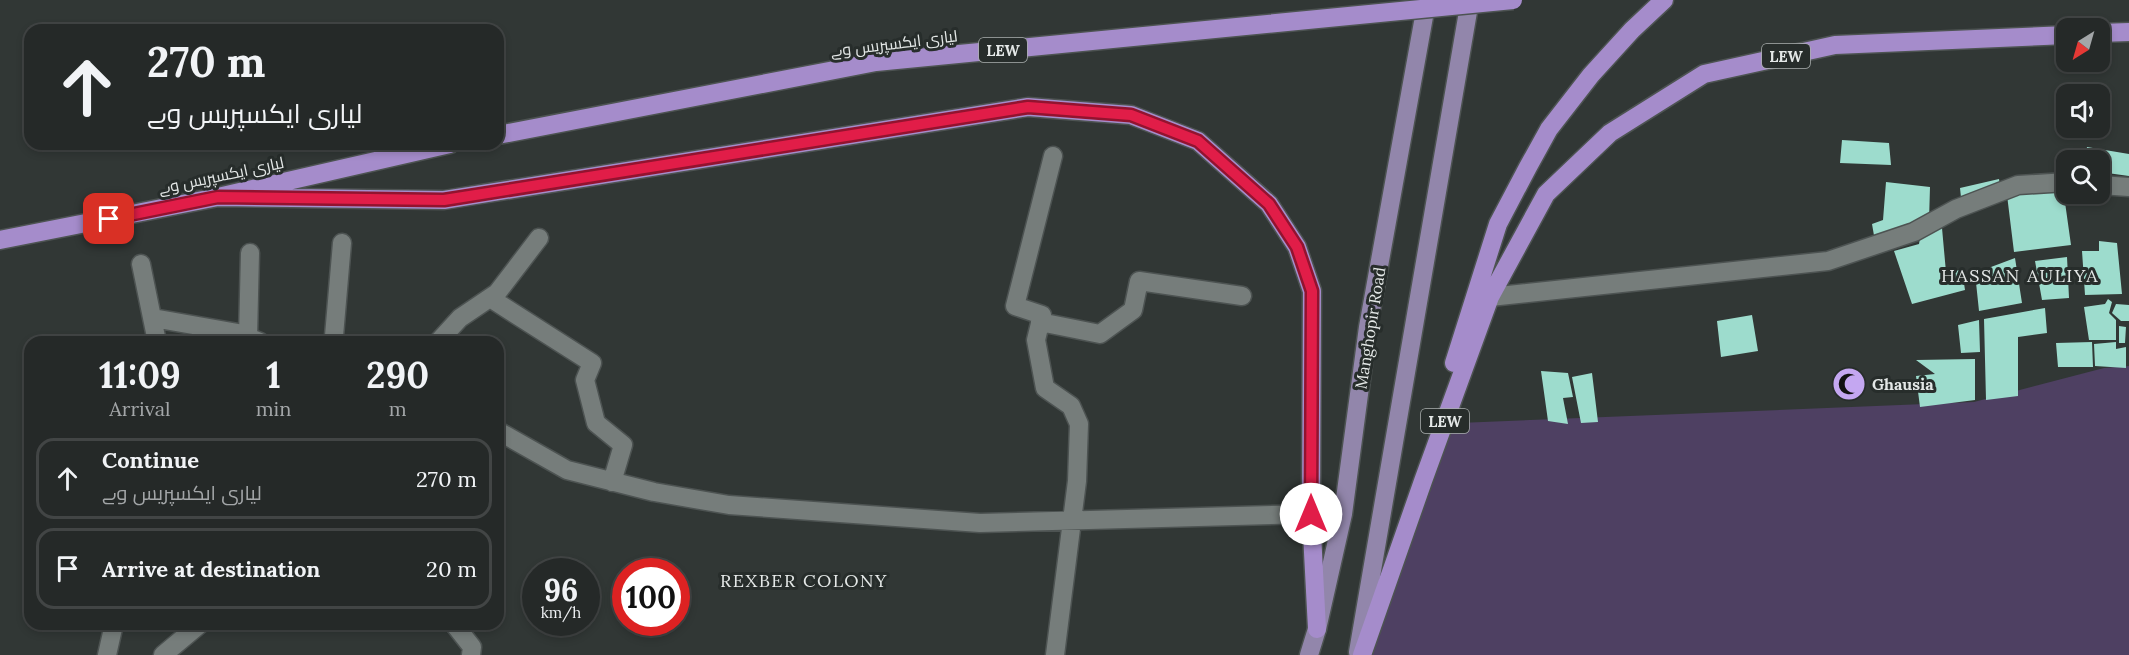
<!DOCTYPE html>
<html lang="en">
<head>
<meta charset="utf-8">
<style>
  body { margin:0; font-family:Lora,Cairo,serif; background:#2d3130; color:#f1f3f6; height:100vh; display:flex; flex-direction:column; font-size:22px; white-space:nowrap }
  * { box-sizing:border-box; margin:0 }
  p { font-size:20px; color:#a3a6a8 }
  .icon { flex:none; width:33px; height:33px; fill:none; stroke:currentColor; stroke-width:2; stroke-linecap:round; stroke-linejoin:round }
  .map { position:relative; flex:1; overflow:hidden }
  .drawer { position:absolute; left:24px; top:336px; width:480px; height:294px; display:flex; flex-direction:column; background:#252928; border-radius:18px; box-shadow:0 3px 9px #0003,0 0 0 2px #424545 }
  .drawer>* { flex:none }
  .top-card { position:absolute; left:24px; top:24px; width:480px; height:126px; border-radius:18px; box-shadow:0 3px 9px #0003,0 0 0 2px #424545; background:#252928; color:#f1f3f6; overflow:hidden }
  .needle { width:39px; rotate:217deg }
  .buttons { position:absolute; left:2056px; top:18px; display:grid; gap:12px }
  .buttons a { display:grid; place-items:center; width:54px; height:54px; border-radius:12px; background:#252928; box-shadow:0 3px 9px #0003,0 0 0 2px #424545; font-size:30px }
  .speed { position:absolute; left:522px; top:558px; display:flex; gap:12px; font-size:30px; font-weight:700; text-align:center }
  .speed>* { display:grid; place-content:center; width:78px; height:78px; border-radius:50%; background:#252928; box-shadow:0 3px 9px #0003,0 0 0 2px #424545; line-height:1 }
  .speed small { font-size:15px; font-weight:400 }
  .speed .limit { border:9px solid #d22; background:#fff; color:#111 }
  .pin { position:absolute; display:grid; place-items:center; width:51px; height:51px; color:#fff; margin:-26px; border-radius:12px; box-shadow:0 3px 9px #0006 }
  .me { position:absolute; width:66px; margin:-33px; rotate:0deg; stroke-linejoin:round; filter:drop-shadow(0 0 4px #0008) }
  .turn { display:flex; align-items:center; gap:21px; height:126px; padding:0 24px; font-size:27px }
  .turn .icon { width:78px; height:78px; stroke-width:2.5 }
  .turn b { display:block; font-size:42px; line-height:51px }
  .eta { display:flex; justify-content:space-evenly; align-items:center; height:102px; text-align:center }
  .eta b { font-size:36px; font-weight:700; line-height:42px }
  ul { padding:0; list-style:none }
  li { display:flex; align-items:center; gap:18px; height:81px; margin:0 12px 9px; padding:0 12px; border:3px solid #424545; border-radius:18px }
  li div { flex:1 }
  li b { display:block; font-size:22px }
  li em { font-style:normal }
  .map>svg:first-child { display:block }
  .green { fill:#4e4062 }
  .building { fill:#9ddccd }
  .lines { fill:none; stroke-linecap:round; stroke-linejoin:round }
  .minor-casing { stroke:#4d5352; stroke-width:21 }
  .major-casing { stroke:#4d5352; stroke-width:21 }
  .highway-casing { stroke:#4d5352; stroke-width:21 }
  .minor { stroke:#767d7b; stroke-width:18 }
  .major { stroke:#9286ab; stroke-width:18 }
  .highway { stroke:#a58ccb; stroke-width:18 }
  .highway-bridge-casing { stroke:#4d5352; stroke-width:21; stroke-linecap:butt }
  .highway-bridge { stroke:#a58ccb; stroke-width:18 }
  .route-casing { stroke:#92132f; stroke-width:15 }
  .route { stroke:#e11d48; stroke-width:10 }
  .labels { text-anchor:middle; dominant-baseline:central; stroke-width:6; stroke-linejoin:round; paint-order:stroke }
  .shield { fill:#272d2b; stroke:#abb0af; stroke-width:1.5 }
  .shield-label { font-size:15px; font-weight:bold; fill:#e4e8e7 }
  .street-label { font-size:16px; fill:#e4e8e7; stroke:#272d2b }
  .poi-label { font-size:16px; font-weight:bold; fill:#e4e8e7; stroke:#272d2b; text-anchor:start }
  .neighbourhood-label { font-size:18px; letter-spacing:1.5px; fill:#e4e8e7; stroke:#272d2b }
</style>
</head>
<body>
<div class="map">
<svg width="2129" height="655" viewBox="0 0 2129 655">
  <rect width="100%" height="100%" fill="#313735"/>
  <!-- green -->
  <path class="green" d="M2129 366V655H1366L1434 424 1974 402 2104 368Z"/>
  <!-- building -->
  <path class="building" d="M1842 140 1889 143 1891 165 1840 163Z
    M2087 147 2129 154V176L2100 172V160H2085Z
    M1999 179 2002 198 1962 207 1960 188Z
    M1886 182 1930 187 1929 221 1876 247 1872 224 1883 220Z
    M2063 188 2071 245 2014 252 2007 195Z
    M1942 228 1946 272 1962 270 1965 290 1912 304 1894 251 1919 244 1920 238Z
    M2099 241 2117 243 2122 294 2085 295 2082 251H2099Z
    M2067 257 2069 298 2042 300 2035 261Z
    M2015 258 2022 303 1979 311 1975 273Z
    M2108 299 2112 302 2109 313 2116 320V340H2089L2084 307 2105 304Z
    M2116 304 2129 305V321H2121L2112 313Z
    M2045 308 2047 333 2018 337V396L1986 400 1984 319Z
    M1752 315 1758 351 1721 357 1717 321Z
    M1979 320 1980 352 1961 353 1958 325Z
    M2119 326 2126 327 2125 343H2119Z
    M2092 342 2093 367H2058L2056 343Z
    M2116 342V349L2126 347V368L2095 366 2094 344Z
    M1975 359V400L1920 407 1916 376 1935 374 1916 360Z
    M1541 371 1568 373 1573 397 1563 398 1568 424 1548 421Z
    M1592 373 1598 422 1581 423 1572 377Z"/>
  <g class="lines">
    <defs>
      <path id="minor" d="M1053 156 1015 306 1042 315 1036 340 1045 388 1071 406 1079 424 1077 481 1055 655
        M2100 185 2129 187
        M141 264 157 342
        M1490 297 1828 261 1914 232 1956 209 2018 185 2067 182
        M490 298 592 363 585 380 596 423 623 445 612 482
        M153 318 238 333 260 342
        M1040 322 1100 334 1133 310 1139 281 1242 296
        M334 336 342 243
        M248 337 250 253
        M438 342 460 318 497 293 539 238
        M498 431 567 470 654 492 729 505 980 523 1311 514
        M454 624 472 647 471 655
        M107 655 114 624
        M163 655 200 624"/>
      <path id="major" d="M1358 652 1470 0
        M1309 655 1317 629 1343 514 1368 327 1427 0"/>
      <path id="highway" d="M2100 33 2129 32
        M218 197 444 200 1028 107 1131 115 1198 141 1269 204 1297 247 1312 291 1311 514 1317 629
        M0 240 218 197 450 144
        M1454 363 1498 224 1528 167 1549 129 1591 75 1632 30 1664 0
        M1362 655 1423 481 1490 297 1546 194 1610 133 1704 74 1835 45 2067 35"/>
    </defs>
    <!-- minor casing -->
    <use href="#minor" class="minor-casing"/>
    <!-- major casing -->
    <use href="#major" class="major-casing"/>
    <!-- highway casing -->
    <use href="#highway" class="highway-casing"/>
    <!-- minor -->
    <use href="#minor" class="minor"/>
    <!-- major -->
    <use href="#major" class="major"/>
    <!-- highway -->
    <use href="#highway" class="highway"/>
    <defs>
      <path id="highway-bridge" d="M498 135 876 62 1513 0"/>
    </defs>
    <!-- highway-bridge casing -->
    <use href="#highway-bridge" class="highway-bridge-casing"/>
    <!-- highway-bridge -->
    <use href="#highway-bridge" class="highway-bridge"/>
  </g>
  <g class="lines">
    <defs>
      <path id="route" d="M109 219 218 197 444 200 1028 107 1131 115 1198 141 1269 204 1297 247 1312 291 1311 514"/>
    </defs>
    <!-- route casing -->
    <use href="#route" class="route-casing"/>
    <!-- route -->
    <use href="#route" class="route"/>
  </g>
  <!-- icons -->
  <defs>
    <symbol id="mosque-disc" viewBox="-11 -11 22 22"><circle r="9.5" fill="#c4a7f1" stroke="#272d2b"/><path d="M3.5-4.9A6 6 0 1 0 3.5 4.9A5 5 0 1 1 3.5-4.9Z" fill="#111"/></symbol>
  </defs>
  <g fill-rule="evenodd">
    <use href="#mosque-disc" x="1830" y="365" width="38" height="38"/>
  </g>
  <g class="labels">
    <!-- shield labels -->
    <g class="shield">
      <rect x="979" y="38" width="48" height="24" rx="4.5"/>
      <rect x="1762" y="44" width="48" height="24" rx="4.5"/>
      <rect x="1421" y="409" width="48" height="24" rx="4.5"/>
    </g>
    <g class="shield-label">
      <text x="1003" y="50">LEW</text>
      <text x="1786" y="56">LEW</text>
      <text x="1445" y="421">LEW</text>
    </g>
    <!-- street labels -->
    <g class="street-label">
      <text transform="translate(894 43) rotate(-7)">لیاری ایکسپریس وے</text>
      <text transform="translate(221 175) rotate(-12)">لیاری ایکسپریس وے</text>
      <text transform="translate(1370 328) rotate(-81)">Manghopir Road</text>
    </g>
    <!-- poi labels -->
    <g class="poi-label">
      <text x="1872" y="384">Ghausia</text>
    </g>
    <!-- neighbourhood labels -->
    <g class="neighbourhood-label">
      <text x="2020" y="275">HASSAN AULIYA</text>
      <text x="804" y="580">REXBER COLONY</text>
    </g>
  </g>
</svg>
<div class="buttons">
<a><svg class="needle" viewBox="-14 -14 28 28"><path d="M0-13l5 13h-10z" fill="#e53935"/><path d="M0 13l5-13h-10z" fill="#a3a6a8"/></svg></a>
<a><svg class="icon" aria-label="sound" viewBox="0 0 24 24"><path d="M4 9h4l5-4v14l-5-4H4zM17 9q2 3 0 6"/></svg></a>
<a><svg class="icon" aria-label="search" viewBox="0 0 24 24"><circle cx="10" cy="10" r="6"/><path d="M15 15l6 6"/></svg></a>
</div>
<div class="speed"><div>96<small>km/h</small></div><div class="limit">100</div></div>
<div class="pin" style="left:109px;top:219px;background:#d93025"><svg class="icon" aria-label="arrive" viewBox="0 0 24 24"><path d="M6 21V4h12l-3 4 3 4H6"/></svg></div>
<svg class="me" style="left:1311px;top:514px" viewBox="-20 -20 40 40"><circle r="19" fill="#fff"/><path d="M0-13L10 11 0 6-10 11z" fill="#e11d48"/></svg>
<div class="top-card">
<div class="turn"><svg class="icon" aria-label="ahead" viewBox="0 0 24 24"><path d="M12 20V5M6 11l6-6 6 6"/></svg><div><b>270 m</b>لیاری ایکسپریس وے</div></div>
</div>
<section class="drawer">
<div class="eta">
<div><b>11:09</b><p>Arrival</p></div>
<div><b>1</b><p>min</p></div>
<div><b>290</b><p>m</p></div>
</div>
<ul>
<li><svg class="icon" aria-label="ahead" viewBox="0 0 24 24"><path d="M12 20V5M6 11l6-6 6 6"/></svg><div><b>Continue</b><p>لیاری ایکسپریس وے</p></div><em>270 m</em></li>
<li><svg class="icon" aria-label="arrive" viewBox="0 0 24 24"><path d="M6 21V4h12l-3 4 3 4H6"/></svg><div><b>Arrive at destination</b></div><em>20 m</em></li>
</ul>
</section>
</div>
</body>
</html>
